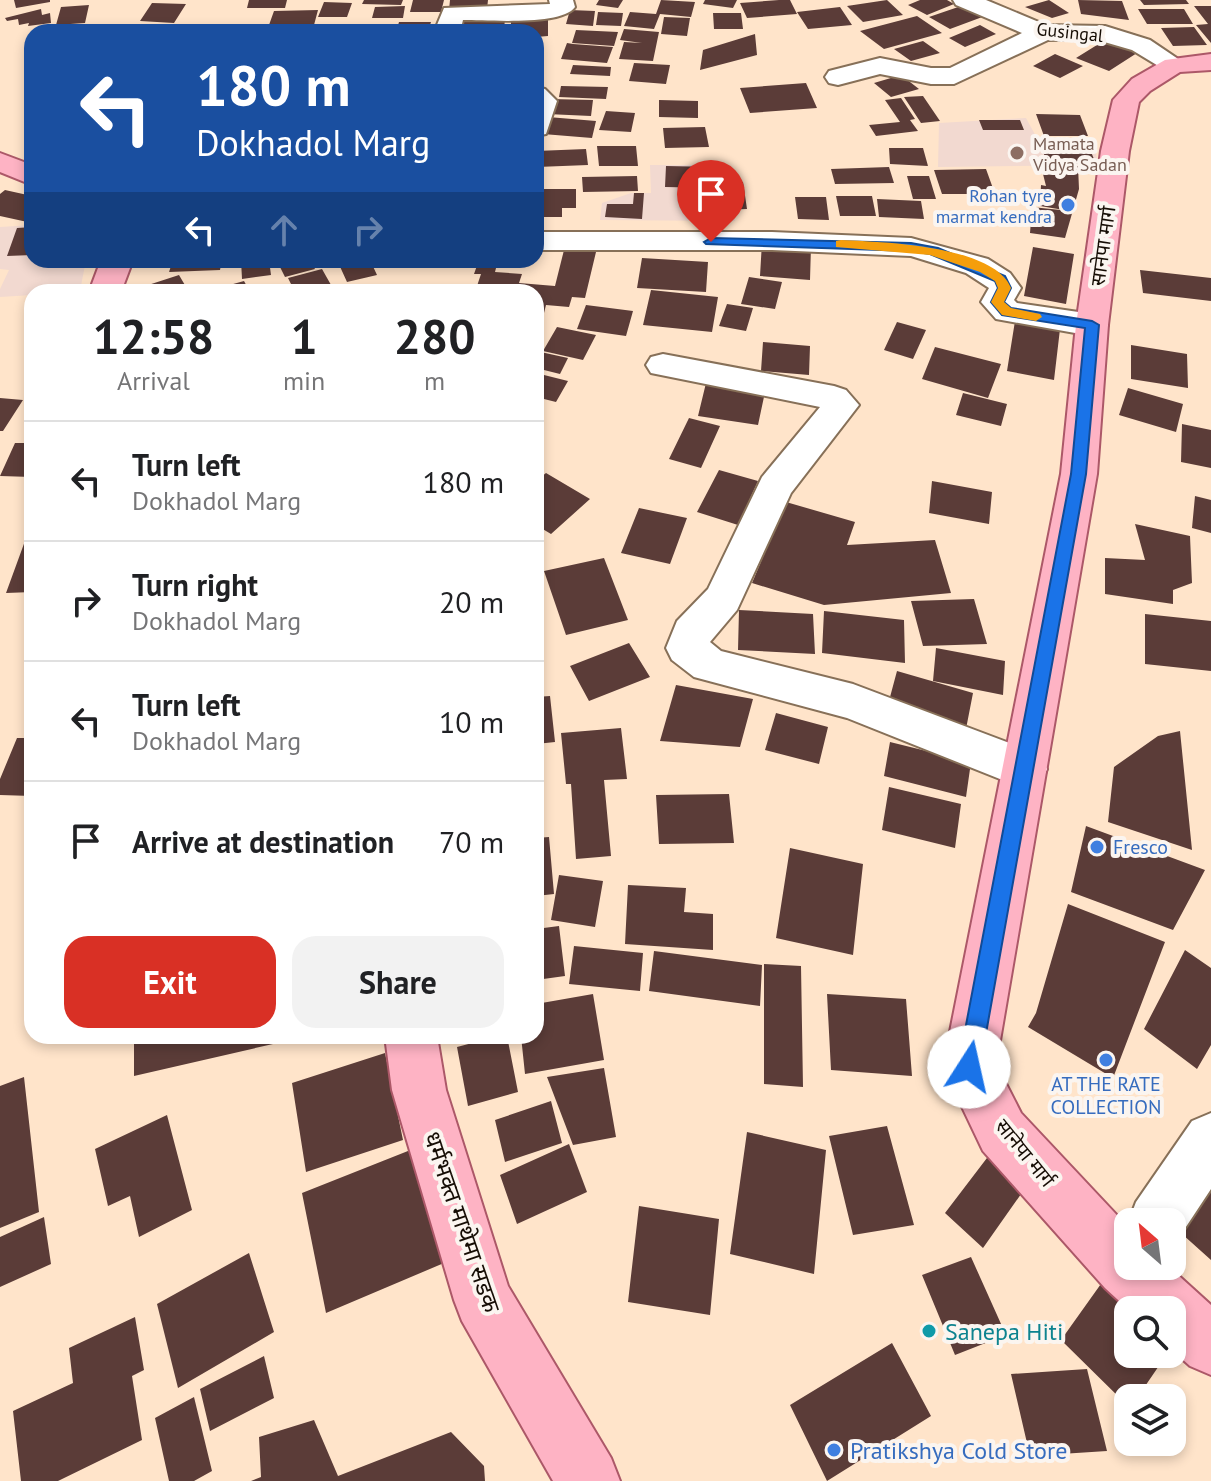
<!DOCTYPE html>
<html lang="en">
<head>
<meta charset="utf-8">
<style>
  body { margin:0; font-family:"PT Sans","Noto Sans Devanagari",sans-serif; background:#f2f2f2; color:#202124; height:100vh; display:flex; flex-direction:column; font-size:30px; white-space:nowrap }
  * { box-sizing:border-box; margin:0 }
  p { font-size:26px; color:#757577 }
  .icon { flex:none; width:44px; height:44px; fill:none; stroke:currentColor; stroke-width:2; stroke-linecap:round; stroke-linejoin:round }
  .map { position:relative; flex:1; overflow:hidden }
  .side { position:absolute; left:24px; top:284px; width:520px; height:760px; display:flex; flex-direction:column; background:#fff; border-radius:24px; box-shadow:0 4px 12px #0003 }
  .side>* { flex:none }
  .banner { position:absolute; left:24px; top:24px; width:520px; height:244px; border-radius:24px; box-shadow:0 4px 12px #0003; background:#1a4fa0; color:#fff; overflow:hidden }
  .needle { width:52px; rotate:332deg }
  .controls { position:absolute; left:1114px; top:1208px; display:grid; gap:16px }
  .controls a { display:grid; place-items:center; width:72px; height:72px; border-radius:16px; background:#fff; box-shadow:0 4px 12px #0003; font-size:40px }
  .pin { position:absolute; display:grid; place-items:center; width:68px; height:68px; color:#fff; margin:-82px -34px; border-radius:50% 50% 50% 0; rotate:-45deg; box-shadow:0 0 8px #0007 }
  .pin .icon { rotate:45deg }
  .me { position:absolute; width:88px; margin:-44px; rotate:10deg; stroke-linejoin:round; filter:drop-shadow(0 0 6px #0008) }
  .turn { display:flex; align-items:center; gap:28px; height:168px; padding:0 40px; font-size:36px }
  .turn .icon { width:104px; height:104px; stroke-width:2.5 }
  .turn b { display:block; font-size:56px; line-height:68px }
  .lanes { display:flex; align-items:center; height:76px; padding:0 40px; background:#0003; justify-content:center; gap:40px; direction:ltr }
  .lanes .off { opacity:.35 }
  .eta { display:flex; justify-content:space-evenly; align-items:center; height:136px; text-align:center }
  .eta b { font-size:48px; font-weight:600; line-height:56px }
  .button { display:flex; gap:16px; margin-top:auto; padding:16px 40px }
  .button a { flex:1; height:92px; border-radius:24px; background:#d93025; color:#fff; font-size:32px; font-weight:600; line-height:92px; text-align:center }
  .button a+a { background:#f2f2f2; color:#202124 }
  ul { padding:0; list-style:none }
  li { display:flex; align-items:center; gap:24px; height:120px; padding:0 40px; border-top:2px solid #e0e0e0 }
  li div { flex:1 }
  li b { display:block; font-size:30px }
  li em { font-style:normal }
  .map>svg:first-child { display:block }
  .education { fill:#f2d9d0 }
  .building { fill:#5b3c38 }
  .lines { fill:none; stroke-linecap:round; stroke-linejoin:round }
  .minor-casing { stroke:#877058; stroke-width:4 }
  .major-casing { stroke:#ac5868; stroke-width:4 }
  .minor { fill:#fff; fill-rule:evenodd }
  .major { fill:#feb3c4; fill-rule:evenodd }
  .route { fill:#1a73e8; stroke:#114b97; stroke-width:2 }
  .slow { fill:#f59e0b }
  .education-dot { fill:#8d6e63; stroke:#fbf5f0; stroke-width:3 }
  .shop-dot { fill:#3f7fe0; stroke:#fbf5f0; stroke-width:3 }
  .culture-dot { fill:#0f9aa8; stroke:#fbf5f0; stroke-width:3 }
  .labels { text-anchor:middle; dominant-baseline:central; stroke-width:8; stroke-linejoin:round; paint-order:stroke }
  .far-street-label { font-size:18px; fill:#160d05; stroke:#fbf5f0 }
  .far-education-label { font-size:18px; fill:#785e54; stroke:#fbf5f0; text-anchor:start }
  .far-shop-label { font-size:18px; fill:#366cbe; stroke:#fbf5f0; text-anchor:end }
  .street-label { font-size:20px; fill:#160d05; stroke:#fbf5f0 }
  .shop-label { font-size:20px; fill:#366cbe; stroke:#fbf5f0; text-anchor:start }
  .near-street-label { font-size:24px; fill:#160d05; stroke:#fbf5f0 }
  .near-culture-label { font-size:24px; fill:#0d838f; stroke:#fbf5f0; text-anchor:start }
  .near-shop-label { font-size:24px; fill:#366cbe; stroke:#fbf5f0; text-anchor:start }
</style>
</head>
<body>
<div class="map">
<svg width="1211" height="1481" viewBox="0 0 1211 1481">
  <rect width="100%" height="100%" fill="#ffe4ca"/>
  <!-- education -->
  <path class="education" d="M1026 118 1038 140 1094 141 1098 165 938 167 939 123Z
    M650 165H727L735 221 600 220 602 203 631 193H651Z
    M32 225V260H86L80 291 32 292V295L0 297V289L9 270 0 269V227Z"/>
  <!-- building -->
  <path class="building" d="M14 0H50V2L16 8Z
    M249 0H287L285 8H247Z
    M364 0H403L401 5 362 4Z
    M413 0H444L441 12H410Z
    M450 0H488L487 9 449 10Z
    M599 0H623L618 8 596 5Z
    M661 0 695 2 691 17 660 14 654 29 624 26 630 12 656 14Z
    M705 0H737L733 8 703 4Z
    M779 0H790L797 14 747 18 740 3Z
    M887 0 903 15 863 22 847 6Z
    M920 0H947L954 4 927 15 908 5Z
    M1049 0 1069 13 1052 18 1025 7Z
    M1078 0 1122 1 1129 20 1081 14Z
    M1140 0H1186L1189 4 1144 5Z
    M324 2 352 3 347 17H318Z
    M152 3 186 4 174 23 140 21Z
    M89 5 85 23 56 25 61 7Z
    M964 5 985 16 950 29 929 17Z
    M405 6 403 18H372L375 7Z
    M1194 6H1211V43L1196 25 1208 24Z
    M840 7 852 25 808 29 797 12Z
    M41 9 42 15 50 13 51 23 28 26 29 23 19 25 18 19 7 21 5 18Z
    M1138 9H1184L1193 24H1147Z
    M318 10 314 25H269L274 11Z
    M570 10 595 11 593 26 566 24Z
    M598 12 623 13 621 26 596 25Z
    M713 13H741L743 29H714Z
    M917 16 942 33 884 49 860 31Z
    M505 17 504 32H460L461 18Z
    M664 17 690 18 687 36 661 34Z
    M511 18H548V36L536 37V32H511Z
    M399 22H431L428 32H396Z
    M342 25 375 28 373 32H337Z
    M980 25 996 34 965 47 949 38Z
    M1194 27 1207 45 1173 46 1161 28Z
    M624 29 659 32 653 61 619 59 624 42 642 43 620 40Z
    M576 30 618 32 614 46 572 43Z
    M755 34 757 55 700 70 703 50Z
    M1105 40 1137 53 1109 71 1076 58Z
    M923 41 940 53 911 61 894 49Z
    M567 43 573 44 613 47 607 63 561 59Z
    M1055 54 1083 66 1060 78 1033 66Z
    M634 63 670 65 666 84 629 81Z
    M573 65 611 67 610 76 570 74Z
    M901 75 919 89 891 97 874 83Z
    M806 83 817 108 750 113 740 88Z
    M561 86 608 87 606 99 559 97Z
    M923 96 940 121 921 123 904 97Z
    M901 98 915 119 910 120 918 131 876 136 869 125 900 122 885 100Z
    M550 99 593 100 591 116 547 114Z
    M659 100 698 101V118L659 117Z
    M606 111 635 113 631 132 599 130Z
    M1036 114 1080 115 1088 136H1044Z
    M548 117 596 121 592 138 543 134Z
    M979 120H1020L1024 130H983Z
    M705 127 709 147 665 148 663 128Z
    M1039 142H1087L1096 164H1048Z
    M597 146H636L638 166H599Z
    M889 148H923L928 166 890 164Z
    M586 149 588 165 537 167 536 151Z
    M666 166 716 167V188L665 187Z
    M1041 166H1078L1079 189 1065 238 1030 233 1032 207 1070 211 1040 206 1041 185 1046 186Z
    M889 167 894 183 835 184 831 169Z
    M986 169 995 194H942L934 170Z
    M637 176 638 191 583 192 582 177Z
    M907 176H929L936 199H913Z
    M719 182H743L747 209 722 210Z
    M536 189H576V208H562V217H536Z
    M5 190 32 196V223L0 216V194Z
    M634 193H644L642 219 605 217 607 204H633Z
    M836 196H872L876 216H840Z
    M795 197H826L829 220 798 219Z
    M877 199 921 201 924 219 879 217Z
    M32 227V255L7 256 17 228Z
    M762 242 811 246 810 280 760 276Z
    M1033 247 1074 254 1066 304 1024 296Z
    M564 250 596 252 585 298 572 297 569 307 546 305 542 321H536V292H475L481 274H474L479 260H498L495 272 522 274 519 283 555 286Z
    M642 258 708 262 706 292 637 288Z
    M173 260H222L220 270 169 272Z
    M241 260H269L271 275 242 279Z
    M310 260 315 269 285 277 277 261Z
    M337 260H370L377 275 347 282Z
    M322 269 335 292H295L288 278Z
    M1140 270 1211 278V301L1143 293Z
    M179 275 189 292H141L139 288Z
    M749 277 782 282 775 309 741 304Z
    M244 281 250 292H208V291Z
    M651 290 718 297 712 332 643 325Z
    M727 304 753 308 746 331 719 326Z
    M586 305 633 311 626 336 577 329Z
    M1015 321 1060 329 1054 380 1007 371Z
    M897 322 926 330 913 359 884 350Z
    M557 327 596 335 583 360 543 351Z
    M763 342 810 346 809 375 761 371Z
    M1131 345 1187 354 1188 388 1131 379Z
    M935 347 1001 364 988 398 922 379Z
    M536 351 568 358 560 374 536 368Z
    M536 373 568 381 556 402 536 397Z
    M706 383 765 392 758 425 698 416Z
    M1128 388 1183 404 1176 432 1119 415Z
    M963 393 1007 404 1001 426 956 415Z
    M0 398 23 400 3 431H0Z
    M689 418 720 426 701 468 669 459Z
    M1182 424 1211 430V468L1181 462Z
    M15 443H32V477L0 476Z
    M719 470 758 481 738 525 697 512Z
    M546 473 590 499 551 534 536 525V481Z
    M932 481 992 492 989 524 929 513Z
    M1195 496 1211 500V533L1192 528Z
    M786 502 855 522 847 545 935 540 951 593 824 605 752 583Z
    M639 508 687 518 670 564 621 553Z
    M1135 524 1190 536 1192 583 1173 590V604L1105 594V558L1145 560Z
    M29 530H32V592L6 593Z
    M604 558 628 620 566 635 544 571Z
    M974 599 987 644 923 646 911 601Z
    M739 610 813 614 815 654 738 650Z
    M824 611 904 620 905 663 822 653Z
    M1145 614 1211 621V671L1145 664Z
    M629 643 650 677 589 701 570 666Z
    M936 648 1005 661 1003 695 933 681Z
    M897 671 973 693 965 734 886 712Z
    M676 685 753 699 740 747 660 741Z
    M550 696 555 742 536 744V697Z
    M776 713 828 727 819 764 765 750Z
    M621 728 627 779 604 780 611 856 576 859 571 784H566L561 733Z
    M1180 731 1192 850 1108 822 1114 767 1158 736Z
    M17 738H32V796L0 795V779Z
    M890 742 971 762 966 797 884 776Z
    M889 787 961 804 955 848 882 830Z
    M729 794 734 843 659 844 656 795Z
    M1086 826 1205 870 1173 930 1071 892Z
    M549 837 554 894 536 896V838Z
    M790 848 863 864 853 955 776 938Z
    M559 875 603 881 595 927 551 920Z
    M628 885 686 888 684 912 713 914V950L625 944Z
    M1068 904 1165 942 1113 1078 1028 1027 1036 1013Z
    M559 926 565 976 536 980V929Z
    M574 946 643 953 640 991 569 984Z
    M1185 950 1211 968V1045L1197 1069 1144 1029Z
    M654 951 762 965 760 1006 649 991Z
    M764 964 801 966 803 1087 764 1084Z
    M593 994 604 1060 525 1074 521 1036H536V1004Z
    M827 994 906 999 912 1076 831 1070Z
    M134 1036H272L273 1044 134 1076Z
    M499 1036H507L518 1092 468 1106 457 1047Z
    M385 1053 403 1140 306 1172 292 1083Z
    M604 1068 616 1137 573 1145 547 1077Z
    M24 1077 39 1212 0 1228V1086Z
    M551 1101 562 1143 505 1162 495 1120Z
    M167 1115 192 1210 139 1237 130 1196 108 1206 95 1149Z
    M887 1126 914 1225 853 1235 829 1136Z
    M747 1132 826 1150 814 1274 730 1254Z
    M569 1144 587 1192 517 1224 500 1175Z
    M413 1149 444 1263 326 1313 302 1193Z
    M990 1154 1026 1187 983 1248 945 1213Z
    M1211 1159V1260L1172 1225Z
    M639 1206 719 1219 710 1315 628 1302Z
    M44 1217 51 1264 0 1287V1237Z
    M249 1253 274 1332 178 1388 157 1304Z
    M971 1257 1006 1335 955 1355 922 1275Z
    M1108 1274 1147 1310H1128V1354H1167L1137 1398H1128V1406L1061 1340Z
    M135 1317 144 1370 132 1376 142 1440 58 1481H21L13 1411 73 1383 69 1348Z
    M892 1343 931 1416 827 1481 790 1405Z
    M264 1356 274 1398 210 1431 200 1389Z
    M1087 1369 1107 1451 1030 1456 1011 1374Z
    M194 1397 212 1471 194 1481H169L155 1418Z
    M314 1420 338 1476 451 1432 484 1466 485 1481H251L261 1477 259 1437Z"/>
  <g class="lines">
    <defs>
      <path id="minor" d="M549 0H573L575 7C562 26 487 20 463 20L460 32H434L444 8 550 4Z
        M953 0H986L1046 25 1105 26 1150 40 1187 65 1183 70H1165L1132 50 1094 39 1048 40 954 84H931L880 74 838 85 829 83 825 77 829 71 880 58 931 68H950L1022 33 956 5Z
        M536 87 545 89 557 101 546 134 536 136Z
        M536 232H772L911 238 988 259 1010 273 1021 288 1014 300 1017 303 1092 314 1104 318 1108 325 1104 332 1092 336 996 319 981 302 989 288 966 273 911 256 772 250H536Z
        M663 354 834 386 846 390 859 405 791 493 737 610 710 642 721 651 853 684 1041 755 1047 769 1041 783 1025 789 847 718 694 677 672 660 666 648 677 621 708 589 762 477 820 407 651 373 646 365 651 357Z
        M1211 1113V1189L1176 1242 1172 1244V1222L1128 1223 1136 1202 1192 1121Z"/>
      <path id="major" d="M1211 54V70L1180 72 1150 91 1139 102 1129 151 1108 325 1097 474 996 1064 1021 1113 1128 1227V1266H1168L1211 1305V1375L1190 1366 1172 1350V1310H1129L1105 1288 983 1151 943 1067 1061 474 1076 325 1101 151 1113 100 1132 79 1165 60Z
        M0 153 32 165V185L0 172Z
        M101 260H133L124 284 126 292H94L92 284Z
        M385 1036H437L446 1090 508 1286 611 1458 620 1481H553L462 1321 454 1300 392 1090Z"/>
    </defs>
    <!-- minor casing -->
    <use href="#minor" class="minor-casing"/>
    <!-- major casing -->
    <use href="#major" class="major-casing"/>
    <!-- minor -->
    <use href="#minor" class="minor"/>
    <!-- major -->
    <use href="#major" class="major"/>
  </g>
  <!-- route -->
  <path class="route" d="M711 238 911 243 938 248 1005 276 1011 288 1004 302 1011 308 1092 321 1099 325 1086 474 980 1067 977 1075 969 1078 961 1075 958 1067 1071 474 1085 328 1002 315 991 302 998 288 995 281 930 254 911 251 706 244 704 242Z"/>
  <!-- slow -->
  <path class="slow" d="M841 240C881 242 994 245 1011 288L1004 302 1011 308 1040 314 1042 317 1036 321 1002 315 991 302 998 288 995 281 980 272 930 255 836 247V241Z"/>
  <!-- markers -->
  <circle class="education-dot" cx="1017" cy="153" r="8"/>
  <g class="shop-dot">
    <circle cx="1068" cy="205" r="8"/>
    <circle cx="1097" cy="847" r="8"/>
    <circle cx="1106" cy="1060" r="8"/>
    <circle cx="834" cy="1450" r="8"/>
  </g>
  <circle class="culture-dot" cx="929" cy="1331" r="8"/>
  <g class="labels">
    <!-- far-street labels -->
    <g class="far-street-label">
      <text transform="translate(1070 32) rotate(6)">Gusingal</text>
    </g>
    <!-- far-education labels -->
    <g class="far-education-label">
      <text x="1033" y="143">Mamata<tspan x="1033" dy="21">Vidya Sadan</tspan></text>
    </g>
    <!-- far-shop labels -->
    <g class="far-shop-label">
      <text x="1052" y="195">Rohan tyre<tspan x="1052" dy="21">marmat kendra</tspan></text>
    </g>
    <!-- street labels -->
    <g class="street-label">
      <text transform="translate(1103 246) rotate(-82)">सानेपा मार्ग</text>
      <text transform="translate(1025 1153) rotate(51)">सानेपा मार्ग</text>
    </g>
    <!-- shop labels -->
    <g class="shop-label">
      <text x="1113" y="847">Fresco</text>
      <text x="1106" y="1084" text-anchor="middle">AT THE RATE<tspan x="1106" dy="23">COLLECTION</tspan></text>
    </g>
    <!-- near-street labels -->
    <g class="near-street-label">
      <text transform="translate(462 1222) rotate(71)">धर्मभक्त माथेमा सडक</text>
    </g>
    <!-- near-culture labels -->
    <g class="near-culture-label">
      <text x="945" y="1331">Sanepa Hiti</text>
    </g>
    <!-- near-shop labels -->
    <g class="near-shop-label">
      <text x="850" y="1450">Pratikshya Cold Store</text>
    </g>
  </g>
</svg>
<div class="controls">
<a><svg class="needle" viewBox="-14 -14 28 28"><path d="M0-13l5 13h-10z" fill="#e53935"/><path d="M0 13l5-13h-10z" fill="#757577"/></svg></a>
<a><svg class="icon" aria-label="search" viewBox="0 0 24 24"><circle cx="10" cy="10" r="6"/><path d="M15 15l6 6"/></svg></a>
<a><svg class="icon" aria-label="layers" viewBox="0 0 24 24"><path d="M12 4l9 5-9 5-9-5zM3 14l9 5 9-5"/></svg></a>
</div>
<div class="pin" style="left:711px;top:242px;background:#d93025"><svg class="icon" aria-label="arrive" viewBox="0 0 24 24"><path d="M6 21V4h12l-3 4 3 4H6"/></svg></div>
<svg class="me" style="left:969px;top:1067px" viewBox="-20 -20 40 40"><circle r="19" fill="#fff"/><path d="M0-13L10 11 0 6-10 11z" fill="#1a73e8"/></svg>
<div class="banner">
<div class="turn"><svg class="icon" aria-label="left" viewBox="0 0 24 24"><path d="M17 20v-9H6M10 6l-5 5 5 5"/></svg><div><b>180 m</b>Dokhadol Marg</div></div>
<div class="lanes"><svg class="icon" aria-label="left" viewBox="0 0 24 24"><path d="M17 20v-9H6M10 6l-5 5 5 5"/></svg><svg class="icon off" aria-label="ahead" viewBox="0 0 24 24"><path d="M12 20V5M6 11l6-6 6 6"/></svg><svg class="icon off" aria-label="right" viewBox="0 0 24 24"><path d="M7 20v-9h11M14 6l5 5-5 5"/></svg></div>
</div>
<section class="side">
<div class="eta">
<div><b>12:58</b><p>Arrival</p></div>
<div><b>1</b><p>min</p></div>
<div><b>280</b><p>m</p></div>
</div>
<ul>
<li><svg class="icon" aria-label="left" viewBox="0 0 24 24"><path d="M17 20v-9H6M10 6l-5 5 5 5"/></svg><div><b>Turn left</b><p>Dokhadol Marg</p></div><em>180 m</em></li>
<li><svg class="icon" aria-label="right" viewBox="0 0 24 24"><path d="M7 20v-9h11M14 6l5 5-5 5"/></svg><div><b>Turn right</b><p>Dokhadol Marg</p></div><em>20 m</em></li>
<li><svg class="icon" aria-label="left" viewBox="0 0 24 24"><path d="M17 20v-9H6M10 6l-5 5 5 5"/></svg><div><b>Turn left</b><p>Dokhadol Marg</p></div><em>10 m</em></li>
<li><svg class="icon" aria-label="arrive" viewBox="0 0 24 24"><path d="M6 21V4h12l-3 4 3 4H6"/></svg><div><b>Arrive at destination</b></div><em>70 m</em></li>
</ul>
<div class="button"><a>Exit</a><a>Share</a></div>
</section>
</div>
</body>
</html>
